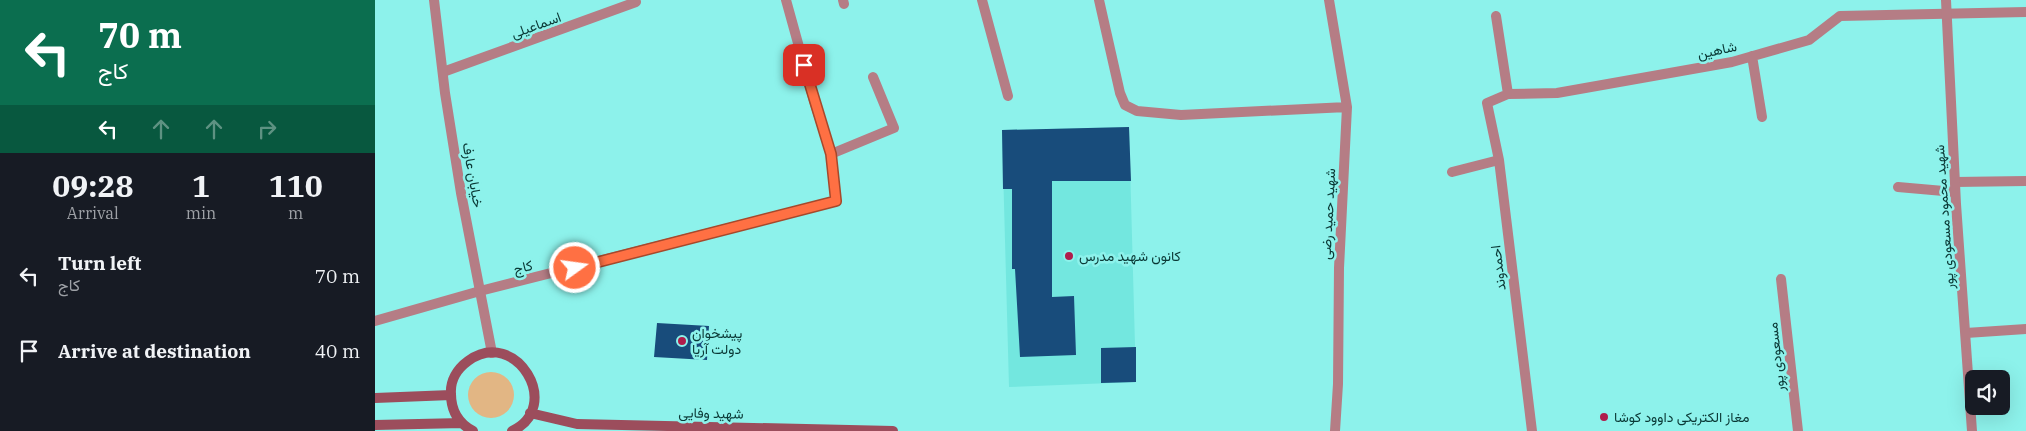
<!DOCTYPE html>
<html lang="en">
<head>
<meta charset="utf-8">
<style>
  body { margin:0; font-family:"IBM Plex Serif",Vazirmatn,serif; background:#20242c; color:#f1f3f6; height:100vh; display:flex; flex-direction:column; font-size:19px; white-space:nowrap }
  * { box-sizing:border-box; margin:0 }
  p { font-size:16px; color:#9ea1a6 }
  .icon { flex:none; width:28px; height:28px; fill:none; stroke:currentColor; stroke-width:2; stroke-linecap:round; stroke-linejoin:round }
  .map { position:relative; flex:1; overflow:hidden }
  .sheet { display:flex; flex-direction:column; background:#171b24; width:375px }
  .sheet>* { flex:none }
  .top-card { background:#0b6e4f; color:#fff; overflow:hidden }
  .buttons { position:absolute; left:1590px; top:370px; display:grid; gap:10px }
  .buttons a { display:grid; place-items:center; width:45px; height:45px; border-radius:8px; background:#171b24; box-shadow:0 5px 20px #0002; font-size:25px }
  .pin { position:absolute; display:grid; place-items:center; width:42px; height:42px; color:#fff; margin:-21px; border-radius:10px; box-shadow:0 2px 8px #0006 }
  .me { position:absolute; width:55px; margin:-28px; rotate:76deg; stroke-linejoin:round; filter:drop-shadow(0 0 4px #0008) }
  .turn { display:flex; align-items:center; gap:18px; height:105px; padding:0 15px; font-size:22px }
  .turn .icon { width:65px; height:65px; stroke-width:2.5 }
  .turn b { display:block; font-size:35px; line-height:42px }
  .lanes { display:flex; align-items:center; height:48px; padding:0 15px; background:#0003; justify-content:center; gap:25px; direction:ltr }
  .lanes .off { opacity:.35 }
  .eta { display:flex; justify-content:space-evenly; align-items:center; height:85px; text-align:center }
  .eta b { font-size:30px; font-weight:700; line-height:35px }
  ul { padding:0; list-style:none }
  li { display:flex; align-items:center; gap:15px; height:75px; padding:0 15px }
  li div { flex:1 }
  li b { display:block; font-size:19px }
  li em { font-style:normal }
  main { display:flex; flex:1; min-height:0 }
  .map>svg:first-child { display:block }
  .built { fill:#73e7df }
  .green { fill:#e2b684 }
  .building { fill:#184c7b }
  .lines { fill:none; stroke-linecap:round; stroke-linejoin:round }
  .minor { stroke:#b57d85; stroke-width:10 }
  .tertiary { stroke:#b57d85; stroke-width:10 }
  .secondary { stroke:#9c4d5c; stroke-width:10 }
  .route-casing { stroke:#a6492c; stroke-width:12 }
  .route { stroke:#ff7043; stroke-width:9 }
  .poi-dot { fill:#af1d4b; stroke:#8df2eb; stroke-width:2 }
  .labels { text-anchor:middle; dominant-baseline:central; stroke-width:5; stroke-linejoin:round; paint-order:stroke }
  .street-label { font-size:14px; fill:#0a3835; stroke:#8df2eb }
  .poi-label { font-size:14px; fill:#0a3835; stroke:#8df2eb; text-anchor:start }
</style>
</head>
<body>
<main>
<section class="sheet">
<div class="top-card">
<div class="turn"><svg class="icon" aria-label="left" viewBox="0 0 24 24"><path d="M17 20v-9H6M10 6l-5 5 5 5"/></svg><div><b>70 m</b>کاج</div></div>
<div class="lanes"><svg class="icon" aria-label="left" viewBox="0 0 24 24"><path d="M17 20v-9H6M10 6l-5 5 5 5"/></svg><svg class="icon off" aria-label="ahead" viewBox="0 0 24 24"><path d="M12 20V5M6 11l6-6 6 6"/></svg><svg class="icon off" aria-label="ahead" viewBox="0 0 24 24"><path d="M12 20V5M6 11l6-6 6 6"/></svg><svg class="icon off" aria-label="right" viewBox="0 0 24 24"><path d="M7 20v-9h11M14 6l5 5-5 5"/></svg></div>
</div>
<div class="eta">
<div><b>09:28</b><p>Arrival</p></div>
<div><b>1</b><p>min</p></div>
<div><b>110</b><p>m</p></div>
</div>
<ul>
<li><svg class="icon" aria-label="left" viewBox="0 0 24 24"><path d="M17 20v-9H6M10 6l-5 5 5 5"/></svg><div><b>Turn left</b><p>کاج</p></div><em>70 m</em></li>
<li><svg class="icon" aria-label="arrive" viewBox="0 0 24 24"><path d="M6 21V4h12l-3 4 3 4H6"/></svg><div><b>Arrive at destination</b></div><em>40 m</em></li>
</ul>
</section>
<div class="map">
<svg width="1651" height="431" viewBox="0 0 1651 431">
  <rect width="100%" height="100%" fill="#8df2eb"/>
  <!-- built -->
  <path class="built" d="M754 127 761 382 634 387 627 130Z"/>
  <!-- green -->
  <path class="green" d="M93 395a23 23 0 1 1 46 0a23 23 0 1 1-46 0Z"/>
  <!-- building -->
  <path class="building" d="M754 127 756 181H677V297L699 296 701 355 645 357 640 269H637V189H628L627 130Z
    M282 323 334 326 332 360 279 357Z
    M761 347V382L726 383V348Z"/>
  <g class="lines">
    <!-- minor -->
    <path class="minor" d="M468 0 469 4
      M607 0 633 96
      M724 0 745 93 750 105 762 111 806 115 972 107
      M954 0 972 107 964 268 963 384 960 431
      M1121 16 1133 94
      M1377 56 1387 117
      M68 72 261 2 260 0
      M456 154 519 128 498 77
      M1077 172 1124 160
      M1580 182 1651 181
      M1523 187 1580 192
      M1406 279 1423 431
      M0 321 105 291 461 201 456 154 439 101 411 0
      M1591 333 1651 329
      M1157 431 1124 160 1112 103 1133 94 1182 93 1357 62 1434 40 1465 16 1651 12"/>
    <!-- tertiary -->
    <path class="tertiary" d="M59 0 70 93 86 193 117 353
      M1571 0 1581 204 1597 431"/>
    <!-- secondary -->
    <path class="secondary" d="M0 398 76 395
      M155 413 202 424 518 431
      M0 425 87 423
      M98 431C83 423 76 410 76 394 75 381 82 369 93 361 141 326 189 407 137 431"/>
  </g>
  <g class="lines">
    <defs>
      <path id="route" d="M200 268 461 201 456 154 429 65"/>
    </defs>
    <!-- route casing -->
    <use href="#route" class="route-casing"/>
    <!-- route -->
    <use href="#route" class="route"/>
  </g>
  <!-- markers -->
  <g class="poi-dot">
    <circle cx="694" cy="256" r="5"/>
    <circle cx="307" cy="341" r="5"/>
    <circle cx="1229" cy="417" r="5"/>
  </g>
  <g class="labels">
    <!-- street labels -->
    <g class="street-label">
      <text transform="translate(161 25) rotate(-20)">اسماعیلی</text>
      <text transform="translate(1342 50) rotate(-12)">شاهین</text>
      <text transform="translate(98 175) rotate(80)">خیابان عارف</text>
      <text transform="translate(953 214) rotate(-87)">شهید حمید رضی</text>
      <text transform="translate(1569 217) rotate(-94)">شهید محمود مسعودی پور</text>
      <text transform="translate(148 267) rotate(-14)">کاج</text>
      <text transform="translate(1123 268) rotate(-97)">احمدوند</text>
      <text transform="translate(1401 357) rotate(-96)">مسعودی پور</text>
      <text transform="translate(336 413) rotate(1)">شهید وفایی</text>
    </g>
    <!-- poi labels -->
    <g class="poi-label">
      <text x="704" y="256">کانون شهید مدرس</text>
      <text x="317" y="333">پیشخوان<tspan x="317" dy="16">دولت آریا</tspan></text>
      <text x="1239" y="417">مغاز الکتریکی داوود کوشا</text>
    </g>
  </g>
</svg>
<div class="buttons">
<a><svg class="icon" aria-label="sound" viewBox="0 0 24 24"><path d="M4 9h4l5-4v14l-5-4H4zM17 9q2 3 0 6"/></svg></a>
</div>
<div class="pin" style="left:429px;top:65px;background:#d93025"><svg class="icon" aria-label="arrive" viewBox="0 0 24 24"><path d="M6 21V4h12l-3 4 3 4H6"/></svg></div>
<svg class="me" style="left:200px;top:268px" viewBox="-20 -20 40 40"><circle r="17" fill="#ff7043" stroke="#fff" stroke-width="3"/><path d="M0-11L8 9 0 5-8 9z" fill="#fff"/></svg>
</div>
</main>
</body>
</html>
